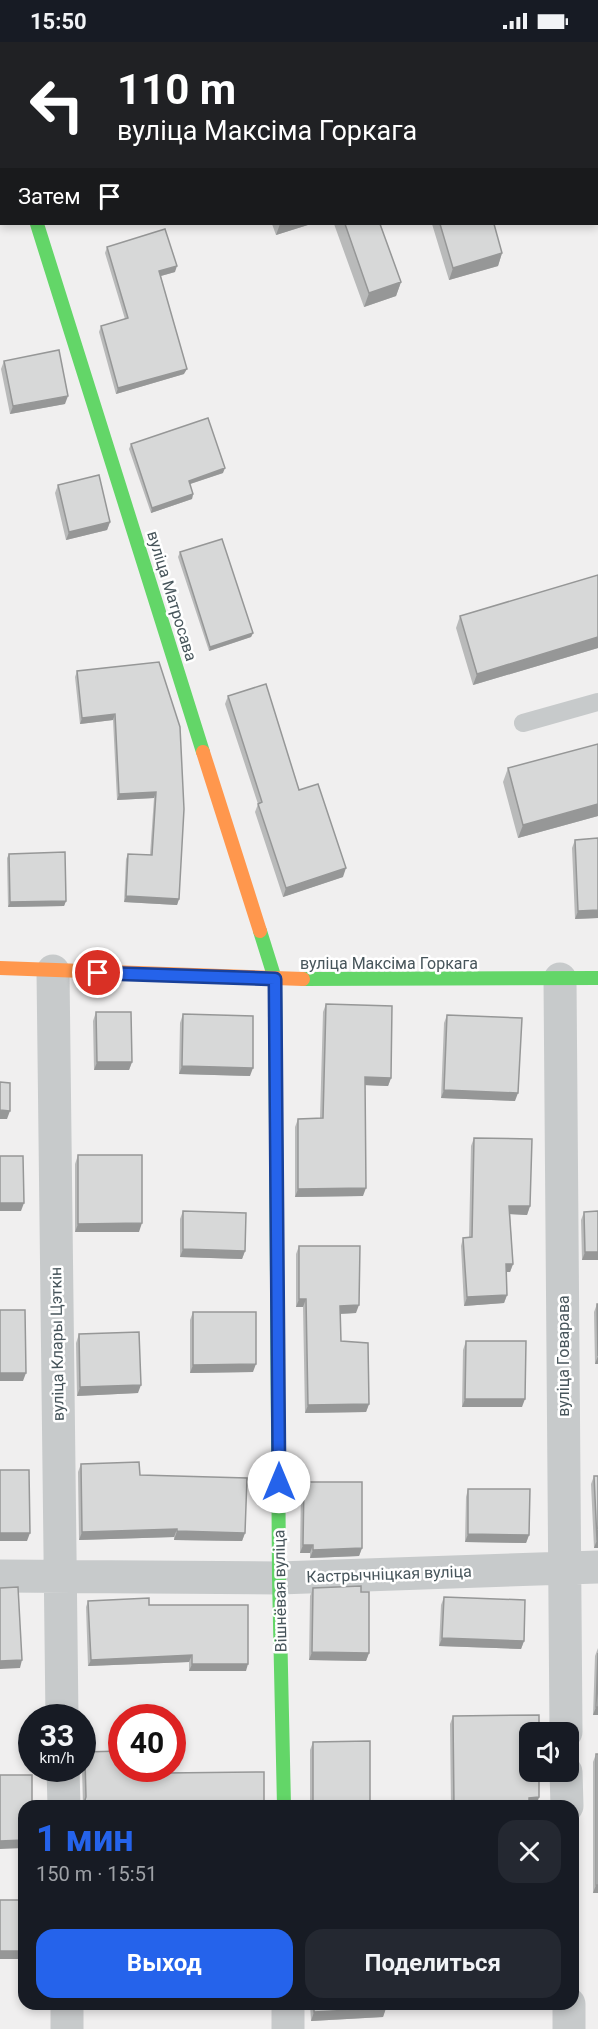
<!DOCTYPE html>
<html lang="ru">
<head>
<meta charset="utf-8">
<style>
  body { margin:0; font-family:Roboto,sans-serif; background:#242831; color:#f1f3f6; height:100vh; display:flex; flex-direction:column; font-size:22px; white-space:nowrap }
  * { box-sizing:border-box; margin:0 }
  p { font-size:20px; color:#9ea1a6 }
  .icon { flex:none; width:33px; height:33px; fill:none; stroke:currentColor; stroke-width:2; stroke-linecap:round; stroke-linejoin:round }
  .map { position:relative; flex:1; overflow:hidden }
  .details { position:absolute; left:18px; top:1758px; width:561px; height:210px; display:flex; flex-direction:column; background:#171b24; border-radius:18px; box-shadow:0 3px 9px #0003 }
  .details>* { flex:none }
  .banner { position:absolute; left:0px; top:0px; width:598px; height:183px; box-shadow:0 3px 9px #0003; background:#202124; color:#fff; overflow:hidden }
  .buttons { position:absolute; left:519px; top:1680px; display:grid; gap:12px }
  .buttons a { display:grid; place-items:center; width:60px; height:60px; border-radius:12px; background:#171b24; box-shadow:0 3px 9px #0003; font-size:30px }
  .speed { position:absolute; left:18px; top:1662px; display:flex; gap:12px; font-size:30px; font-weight:700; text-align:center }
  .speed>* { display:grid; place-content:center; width:78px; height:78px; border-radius:50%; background:#171b24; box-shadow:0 3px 9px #0003; line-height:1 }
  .speed small { font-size:15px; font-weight:400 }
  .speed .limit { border:9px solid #d22; background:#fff; color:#111 }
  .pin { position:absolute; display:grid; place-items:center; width:51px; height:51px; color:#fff; margin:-26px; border:3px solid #fff; border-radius:50%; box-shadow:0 2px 6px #0007 }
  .me { position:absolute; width:66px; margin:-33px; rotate:0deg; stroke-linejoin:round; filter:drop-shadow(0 0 4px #0008) }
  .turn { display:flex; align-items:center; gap:21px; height:126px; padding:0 18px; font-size:27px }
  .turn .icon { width:78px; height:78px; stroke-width:2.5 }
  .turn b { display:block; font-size:42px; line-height:51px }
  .then { display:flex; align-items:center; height:57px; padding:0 18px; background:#0003; gap:12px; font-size:22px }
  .round { display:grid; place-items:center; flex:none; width:63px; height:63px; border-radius:18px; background:#242831 }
  .headline { display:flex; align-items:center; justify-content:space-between; height:102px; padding:0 18px }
  h1 { font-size:36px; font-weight:700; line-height:45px; color:#2563eb }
  .button { display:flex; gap:12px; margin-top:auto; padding:12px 18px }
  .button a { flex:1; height:69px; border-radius:18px; background:#2563eb; color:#fff; font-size:24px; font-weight:700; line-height:69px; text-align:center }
  .button a+a { background:#242831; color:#f1f3f6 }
  .status { display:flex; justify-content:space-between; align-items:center; height:42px; padding:0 30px; background:#171b24; direction:ltr }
  .status svg { height:16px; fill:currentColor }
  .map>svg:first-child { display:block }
  .green { fill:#d4eed9 }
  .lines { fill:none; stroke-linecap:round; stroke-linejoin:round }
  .path { stroke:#b6c2bc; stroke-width:4; stroke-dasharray:4.5 3; stroke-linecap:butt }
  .lane { stroke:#c7cacb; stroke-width:18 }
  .street { stroke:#c7cacb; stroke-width:33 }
  .fast { stroke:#63d668; stroke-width:14 }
  .slow { stroke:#ff974d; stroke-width:14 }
  .wall { fill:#b9baba }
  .shaded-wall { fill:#969797 }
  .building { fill:#d7d8d8; stroke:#969797; stroke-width:1.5 }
  .route-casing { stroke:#184099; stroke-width:15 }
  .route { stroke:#2563eb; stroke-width:10 }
  .labels { text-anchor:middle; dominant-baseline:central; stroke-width:5; stroke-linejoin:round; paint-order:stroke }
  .street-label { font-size:16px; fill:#47555b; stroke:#fff }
</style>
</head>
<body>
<div class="status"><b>15:50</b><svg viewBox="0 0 49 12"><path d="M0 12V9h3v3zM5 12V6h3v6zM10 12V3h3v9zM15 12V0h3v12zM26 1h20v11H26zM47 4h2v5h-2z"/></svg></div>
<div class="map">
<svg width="598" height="1987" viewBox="0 0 598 1987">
  <rect width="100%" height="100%" fill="#f0efef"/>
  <!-- green -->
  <path class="green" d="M0 0H168L2 2 0 162Z"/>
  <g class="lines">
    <!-- path -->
    <path class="path" d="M60 2 62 0
      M0 61 2 59
      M0 173 2 171"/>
    <!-- lane -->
    <path class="lane" d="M195 0 196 2
      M597 139 598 138
      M523 681 598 660"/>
    <!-- street -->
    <path class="street" d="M53 929 62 1676
      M560 937 566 1690
      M0 1534 279 1536 598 1525
      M63 1726 64 1764
      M566 1730 567 1764
      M67 1962V1987
      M288 1962V1987
      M569 1962V1987"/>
    <!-- fast -->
    <path class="fast" d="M124 2 125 0
      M0 124 2 122
      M37 182 203 710
      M260 889 275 937 279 1536 284 1764
      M303 937 598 936"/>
    <!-- slow -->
    <path class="slow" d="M203 710 260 889
      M0 926 303 937"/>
  </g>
  <!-- wall -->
  <path class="wall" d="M551 0H598V62L597 63V2H551Z
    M272 182H311L276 193Z
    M334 182H380L401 240 396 254 364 265Z
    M432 182H494L502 211 498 224 449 238Z
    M107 205 175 230 161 234 184 332 116 352 99 290 101 284 125 277 105 211Z
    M4 319 65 362 10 372 1 327Z
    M131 402 223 431 190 442 193 452 192 457 151 471 129 407Z
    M58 443 110 480 107 488 66 498 55 451Z
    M180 510 253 591 251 595 209 609 178 515Z
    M598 533V606L473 643 456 586 460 574Z
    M159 620 179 857 177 863 124 860 126 817 128 812 150 813 154 756 117 758 113 678 80 682 75 635 77 629Z
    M228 654 343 835 283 855 255 770 258 762 225 662Z
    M598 702V774L518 796 503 740 508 726Z
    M575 798 598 876 575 877 572 806Z
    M9 812 66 859 64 864 8 865 7 816Z
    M326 962 391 1036 388 1044 365 1043 363 1154 295 1155V1085L298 1077 320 1076 323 970Z
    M96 970 132 1020 129 1028H94L93 979Z
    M183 972 250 1034 179 1032 180 981Z
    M447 973 515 1059 441 1056 444 981Z
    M474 1096 530 1164 527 1173 510 1172 513 1222 510 1230H506L507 1253 504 1261 464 1264 461 1204 463 1196H469L471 1104Z
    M78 1113 139 1190H75V1122Z
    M183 1169 245 1209 242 1217 180 1215V1177Z
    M584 1170 598 1218H582L581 1178Z
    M299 1204 356 1271 340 1272 341 1299 369 1362 366 1370 305 1371 303 1265H296V1212Z
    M597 1262H598V1322H595L594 1270Z
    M193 1270 253 1330 190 1331V1278Z
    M79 1292 138 1351 77 1354 76 1301Z
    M466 1299 522 1365H462L463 1308Z
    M81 1422 140 1433 245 1491 242 1499 174 1498V1495L79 1498 78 1430Z
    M594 1434 598 1506H594L591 1442Z
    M304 1440 362 1506 359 1514 310 1516V1511H300L301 1448Z
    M468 1447 529 1493 526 1501 465 1500 466 1455Z
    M313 1546 361 1550 369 1611 366 1619 309 1618 310 1554Z
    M444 1555 524 1599 521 1607 439 1604 441 1563Z
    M88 1559 149 1563 246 1629H189V1620L88 1624 86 1565Z
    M598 1606V1673H593L595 1614Z
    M453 1674 539 1755 536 1764H451L450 1682Z
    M313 1700 370 1764H310V1708Z
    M83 1710 165 1731 264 1764H83L82 1726Z
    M596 1712 598 1851H593V1720Z
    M310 1962H386V1966L383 1975 311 1979Z"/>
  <!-- shaded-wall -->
  <path class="shaded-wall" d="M280 182H311L276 193Z
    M502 211 498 224 449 238 453 226Z
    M177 224 175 230 157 235 159 229Z
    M401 240 396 254 364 265 369 251Z
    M187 327 184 332 116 352 118 346Z
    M68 354 65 362 10 372 13 364Z
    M225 426 223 431 187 443 189 439Z
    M193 452 192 457 151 471 152 466Z
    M110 480 107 488 66 498 69 490Z
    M253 591 251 595 209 609 210 605Z
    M598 595V606L473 643 477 632Z
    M115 672 113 678 80 682 82 676Z
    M156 750 154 756 117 758 119 752Z
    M598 762V774L518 796 523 783Z
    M346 826 343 835 283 855 286 846Z
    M126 854 179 857 177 863 124 860Z
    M66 859 64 864 8 865 10 860Z
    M598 868V876L575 877 578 869Z
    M97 1020H132L129 1028H94Z
    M182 1024 253 1026 250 1034 179 1032Z
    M365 1035 391 1036 388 1044 362 1043Z
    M444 1048 518 1051 515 1059 441 1056Z
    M0 1068 10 1069 7 1077H0Z
    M366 1146 363 1154 295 1155 298 1147Z
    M0 1161H24L21 1169H0Z
    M509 1164H530L527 1173 506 1172Z
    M142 1181 139 1190H75L78 1182Z
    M183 1207 245 1209 242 1217 180 1215Z
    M585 1210H598V1218H582Z
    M506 1222H513L510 1230H503Z
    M507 1253 504 1261 464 1264 467 1255Z
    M299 1257H306L303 1265H296Z
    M359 1263 356 1271 337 1272 340 1264Z
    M598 1314V1322H595Z
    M256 1322 253 1330 190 1331 193 1323Z
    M0 1331H26L23 1339H0Z
    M141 1343 138 1351 77 1354 80 1345Z
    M465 1357H525L522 1365H462Z
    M369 1362 366 1370 305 1371 308 1363Z
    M177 1487 174 1495 79 1498 82 1490Z
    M177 1489 245 1491 242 1499 174 1498Z
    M0 1491H30L27 1499H0Z
    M468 1492 529 1493 526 1501 465 1500Z
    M597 1498H598V1506H594Z
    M303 1503H313L310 1511H300Z
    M362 1506 359 1514 310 1516 313 1508Z
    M442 1596 524 1599 521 1607 439 1604Z
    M312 1610 369 1611 366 1619 309 1618Z
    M192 1613 189 1620 88 1624 91 1618Z
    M22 1618 20 1626 0 1627V1619Z
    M192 1622H248L246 1629H189Z
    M596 1665H598V1673H593Z
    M539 1755 536 1764H526L529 1756Z
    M191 1759 189 1764H136L137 1761Z
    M24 1798V1806L0 1807V1799Z
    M596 1843H598V1851H593Z
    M0 1909H24V1917H0Z
    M473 1962H530L472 1966Z
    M386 1966 383 1975 311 1979 314 1970Z"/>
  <!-- building -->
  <path class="building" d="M226 0H267L266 2H225Z
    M472 0H546L544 2H469Z
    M559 0H598V52H597V2H560Z
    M345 182H380L401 240 369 251Z
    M440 182H494L502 211 453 226Z
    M165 187 177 224 159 229 187 327 118 346 101 284 128 276 107 205Z
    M59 308 68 354 13 364 4 319Z
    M208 376 225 426 189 439 193 452 152 466 131 402Z
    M99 433 110 480 69 490 58 443Z
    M222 497 253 591 210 605 180 510Z
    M598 533V595L477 632 460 574Z
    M159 620 180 685 184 767 179 857 126 854 128 812 152 813 156 750 119 752 115 672 82 676 77 629Z
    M266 642 299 748 318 742 346 826 286 846 258 762 262 760 228 654Z
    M598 702V762L523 783 508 726Z
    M598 796V868L578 869 575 798Z
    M65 810 66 859 10 860 9 812Z
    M326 962 392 964 391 1036 365 1035 366 1146 298 1147V1077L323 1076Z
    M96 970H131L132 1020H97Z
    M183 972 253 974V1026L182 1024Z
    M447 973 522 976 518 1051 444 1048Z
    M0 1040 10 1041V1069L0 1068Z
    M474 1096 532 1097 530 1164H509L513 1222H506L507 1253 467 1255 463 1196 472 1195Z
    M78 1113H142V1181L78 1182Z
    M0 1114H23L24 1161H0Z
    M183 1169 246 1171 245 1209 183 1207Z
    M598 1169V1210H585L584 1170Z
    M299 1204H360L359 1263 340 1264 341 1299 368 1301 369 1362 308 1363 306 1257H299Z
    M597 1262H598V1314Z
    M0 1268H25L26 1331H0Z
    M193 1270H256V1322L193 1323Z
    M139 1290 141 1343 80 1345 79 1292Z
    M466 1299H526L525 1357H465Z
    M139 1420 140 1433 247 1436 245 1491 177 1489V1487L82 1490 81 1422Z
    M0 1428H29L30 1491H0Z
    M594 1434H598V1498H597Z
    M304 1440H362V1506L313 1508V1503H303Z
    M468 1447H530L529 1493 468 1492Z
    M361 1544V1550H369V1611L312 1610 313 1546Z
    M18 1545 22 1618 0 1619V1546Z
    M444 1555 525 1558 524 1599 442 1596Z
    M149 1556V1563H248V1622H192V1613L91 1618 88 1559Z
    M598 1611V1665H596Z
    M539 1673V1690H530V1730H539V1755L529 1756V1764H454L453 1674Z
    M370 1699V1764H313V1700Z
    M122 1709V1726H164L165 1731 264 1730V1764H191V1759L137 1761V1764H83L86 1755 85 1717 83 1710Z
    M596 1712H598V1843H596Z
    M0 1733H32V1764H24V1798L0 1799Z
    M0 1858H24V1909H0Z
    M314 1962H386V1966L314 1970Z"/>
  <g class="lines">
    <defs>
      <path id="route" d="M98 931 275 937 279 1440"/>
    </defs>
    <!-- route casing -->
    <use href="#route" class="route-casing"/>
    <!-- route -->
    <use href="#route" class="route"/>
  </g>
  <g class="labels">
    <!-- street labels -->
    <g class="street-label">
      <text transform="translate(172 554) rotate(73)">вуліца Матросава</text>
      <text x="389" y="921">вуліца Максіма Горкага</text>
      <text transform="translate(57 1302) rotate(-91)">вуліца Клары Цэткін</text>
      <text transform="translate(563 1314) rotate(-90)">вуліца Говарава</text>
      <text transform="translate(389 1532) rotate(-2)">Кастрычніцкая вуліца</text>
      <text transform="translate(280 1549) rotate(-91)">Вішнёвая вуліца</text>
    </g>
  </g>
</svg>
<div class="buttons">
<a><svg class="icon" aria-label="sound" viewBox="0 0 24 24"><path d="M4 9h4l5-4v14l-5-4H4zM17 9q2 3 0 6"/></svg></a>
</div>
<div class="speed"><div>33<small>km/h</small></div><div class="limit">40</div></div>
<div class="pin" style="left:98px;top:931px;background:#d93025"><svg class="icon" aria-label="arrive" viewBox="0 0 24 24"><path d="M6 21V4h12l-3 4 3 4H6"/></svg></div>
<svg class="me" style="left:279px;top:1440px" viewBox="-20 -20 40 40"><circle r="19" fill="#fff"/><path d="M0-13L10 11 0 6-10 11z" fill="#2563eb"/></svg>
<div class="banner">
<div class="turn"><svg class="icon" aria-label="left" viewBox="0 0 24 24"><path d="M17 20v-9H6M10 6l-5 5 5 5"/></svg><div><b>110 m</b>вуліца Максіма Горкага</div></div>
<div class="then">Затем<svg class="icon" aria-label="arrive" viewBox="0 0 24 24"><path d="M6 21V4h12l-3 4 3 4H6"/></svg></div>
</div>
<section class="details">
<div class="headline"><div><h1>1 мин</h1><p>150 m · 15:51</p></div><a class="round"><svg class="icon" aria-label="close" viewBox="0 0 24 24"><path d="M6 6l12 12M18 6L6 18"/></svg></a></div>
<div class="button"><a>Выход</a><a>Поделиться</a></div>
</section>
</div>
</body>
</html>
